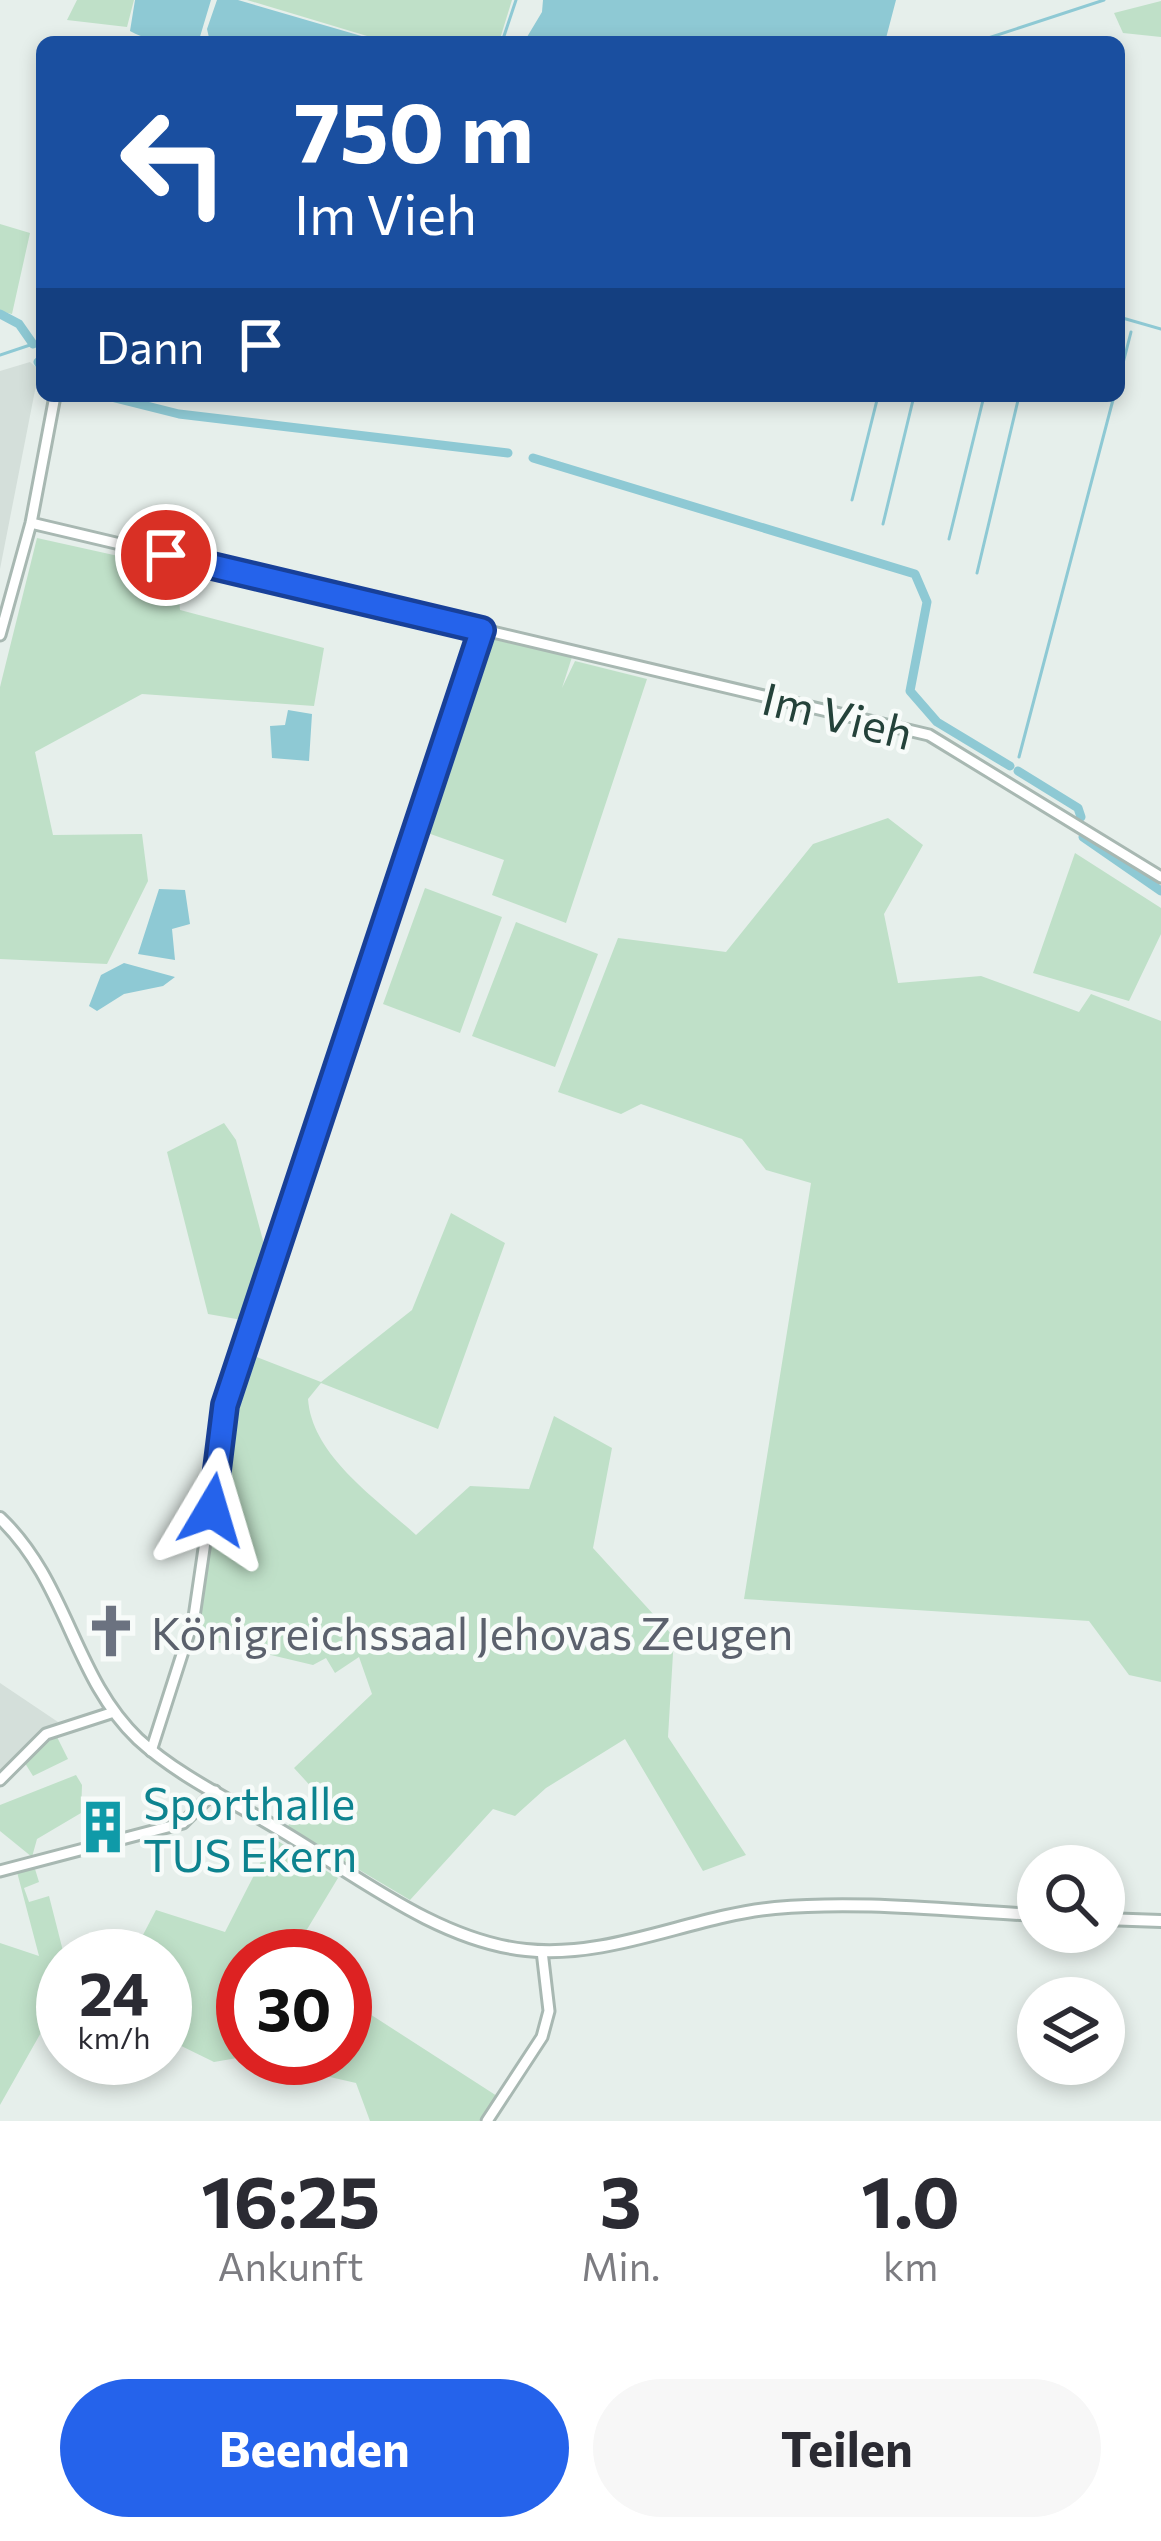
<!DOCTYPE html>
<html lang="de">
<head>
<meta charset="utf-8">
<style>
  body { margin:0; font-family:Commissioner,sans-serif; background:#f7f7f7; color:#2b2b33; height:100vh; display:flex; flex-direction:column; font-size:45px; white-space:nowrap }
  * { box-sizing:border-box; margin:0 }
  p { font-size:39px; color:#7c7c81 }
  .icon { flex:none; width:66px; height:66px; fill:none; stroke:currentColor; stroke-width:2; stroke-linecap:round; stroke-linejoin:round }
  .map { position:relative; height:2121px; overflow:hidden }
  .drawer { display:flex; flex-direction:column; background:#fff; flex:1 }
  .drawer>* { flex:none }
  .guide { position:absolute; left:36px; top:36px; width:1089px; height:366px; border-radius:18px; box-shadow:0 6px 18px #0003; background:#1a4fa0; color:#fff; overflow:hidden }
  .controls { position:absolute; left:1017px; top:1845px; display:grid; gap:24px }
  .controls a { display:grid; place-items:center; width:108px; height:108px; border-radius:50%; background:#fff; box-shadow:0 6px 18px #0003; font-size:60px }
  .speed { position:absolute; left:36px; top:1929px; display:flex; gap:24px; font-size:60px; font-weight:700; text-align:center }
  .speed>* { display:grid; place-content:center; width:156px; height:156px; border-radius:50%; background:#fff; box-shadow:0 6px 18px #0003; line-height:1 }
  .speed small { font-size:30px; font-weight:400 }
  .speed .limit { border:18px solid #d22; background:#fff; color:#111 }
  .pin { position:absolute; display:grid; place-items:center; width:102px; height:102px; color:#fff; margin:-51px; border:6px solid #fff; border-radius:50%; box-shadow:0 3px 12px #0007 }
  .me { position:absolute; width:132px; margin:-66px; rotate:7deg; stroke-linejoin:round; filter:drop-shadow(0 0 9px #0008) }
  .turn { display:flex; align-items:center; gap:42px; height:252px; padding:0 60px; font-size:54px }
  .turn .icon { width:156px; height:156px; stroke-width:2.5 }
  .turn b { display:block; font-size:84px; line-height:102px }
  .then { display:flex; align-items:center; height:114px; padding:0 60px; background:#0003; gap:24px; font-size:45px }
  .eta { display:flex; justify-content:space-evenly; align-items:center; height:204px; text-align:center }
  .eta b { font-size:72px; font-weight:700; line-height:84px }
  .button { display:flex; gap:24px; margin-top:auto; padding:24px 60px }
  .button a { flex:1; height:138px; border-radius:72px; background:#2563eb; color:#fff; font-size:48px; font-weight:700; line-height:138px; text-align:center }
  .button a+a { background:#f7f7f7; color:#2b2b33 }
  .map>svg:first-child { display:block }
  .built { fill:#d4dfda }
  .green { fill:#bfe0c8 }
  .water { fill:#8ec9d4 }
  .lines { fill:none; stroke-linecap:round; stroke-linejoin:round }
  .stream { stroke:#8ec9d4; stroke-width:3 }
  .canal { stroke:#8ec9d4; stroke-width:9 }
  .minor-casing { stroke:#a8b8b2; stroke-width:15 }
  .tertiary-casing { stroke:#a8b8b2; stroke-width:16 }
  .minor { stroke:#fff; stroke-width:9 }
  .tertiary { stroke:#fff; stroke-width:10 }
  .route-casing { stroke:#184099; stroke-width:30 }
  .route { stroke:#2563eb; stroke-width:21 }
  .labels { text-anchor:middle; dominant-baseline:central; stroke-width:9; stroke-linejoin:round; paint-order:stroke }
  .street-label { font-size:45px; fill:#24423a; stroke:#f7fbf9 }
  .worship-label { font-size:45px; fill:#5b616d; stroke:#f7fbf9; text-anchor:start }
  .culture-label { font-size:45px; fill:#0d838f; stroke:#f7fbf9; text-anchor:start }
</style>
</head>
<body>
<div class="map">
<svg width="1161" height="2121" viewBox="0 0 1161 2121">
  <rect width="100%" height="100%" fill="#e6efeb"/>
  <!-- built -->
  <path class="built" d="M30 362 39 370 0 569V371Z
    M0 1683 58 1722 41 1731 0 1773Z"/>
  <!-- green -->
  <path class="green" d="M77 0H134L127 27 67 20Z
    M247 0H512L499 42H387Z
    M1161 1V37L1123 33 1114 13Z
    M0 224 30 233 12 314 0 311Z
    M37 538 177 569 180 610 324 648 314 706 142 694 35 752 53 835 142 834 148 881 107 964 0 959V687Z
    M492 639 572 657 562 688 575 661 647 679 566 923 492 895 504 860 422 831 484 642Z
    M888 818 923 845 884 914 898 983 981 976 1079 1012 1091 994 1161 1021V1682L1129 1675 1089 1621 744 1599 811 1183 766 1170 742 1139 641 1104 621 1114 558 1092 618 938 726 952 813 844Z
    M1075 853 1161 908V934L1129 1001 1033 973Z
    M425 888 502 917 460 1033 383 1004Z
    M516 922 598 954 555 1067 472 1036Z
    M224 1123 236 1140 268 1259 248 1321 208 1314 167 1152Z
    M451 1213 505 1243 438 1429 321 1383 308 1399C312 1456 377 1499 416 1535L470 1486 529 1489 554 1416 612 1448 593 1548 674 1637 668 1737 746 1855 703 1871 625 1739 546 1788 515 1816 493 1809 410 1900 287 1827 316 1792 294 1768 372 1694 359 1657 335 1673 326 1658 313 1665 195 1637 230 1414 249 1354 321 1382 412 1310Z
    M51 1735H56L68 1759 33 1776 23 1760Z
    M76 1775 82 1785 81 1813 37 1839 32 1857 0 1831V1805Z
    M273 1838 338 1878 300 1941 308 1956H243V2057L214 2062 165 2038V1956L133 1954 156 1910 225 1932Z
    M35 1869 39 1882 24 1888 29 1902 49 1896 63 1951 58 1957 63 1963 60 1999 0 2105V1943L39 1956 17 1872Z
    M345 1998 497 2096 479 2121H370L356 2083 247 2058H345Z"/>
  <!-- water -->
  <path class="water" d="M135 0H211L199 40C175 44 151 43 130 31Z
    M217 0H238L382 42H210L207 29Z
    M543 0H896L885 42H524L542 12Z
    M288 710 312 714 309 761 272 758 270 726 285 725Z
    M159 889 185 890 190 924 172 929 175 960 138 954Z
    M124 963 175 977 163 986 124 994 97 1011 89 1006 101 975Z"/>
  <g class="lines">
    <!-- stream -->
    <path class="stream" d="M502 42 516 0
      M976 42 1104 0
      M1119 317 1161 329
      M0 355 42 341
      M1119 379 1131 332
      M852 500 878 396
      M883 524 914 396
      M949 539 984 396
      M977 573 1019 396
      M1019 757 1114 396"/>
    <!-- canal -->
    <path class="canal" d="M0 314 19 324 33 344
      M38 362 42 368
      M107 396 179 414 508 453
      M533 458 915 574 927 602 910 691 937 722 1010 766
      M1018 771 1078 808 1081 817
      M1083 837 1161 891"/>
    <defs>
      <path id="minor" d="M31 523 929 735 1161 877
        M0 635 31 523 55 396
        M151 1751 194 1617 225 1405 482 630
        M0 1780 46 1734 114 1712
        M0 1871 183 1823 215 1791
        M487 2121 542 2037 549 2011 542 1951"/>
      <path id="tertiary" d="M0 1518C68 1583 73 1677 138 1739 177 1775 230 1800 275 1827 351 1871 436 1941 526 1950 611 1959 691 1916 775 1908 862 1900 951 1911 1038 1915
        M1104 1919 1161 1921"/>
    </defs>
    <!-- minor casing -->
    <use href="#minor" class="minor-casing"/>
    <!-- tertiary casing -->
    <use href="#tertiary" class="tertiary-casing"/>
    <!-- minor -->
    <use href="#minor" class="minor"/>
    <!-- tertiary -->
    <use href="#tertiary" class="tertiary"/>
  </g>
  <g class="lines">
    <defs>
      <path id="route" d="M166 555 482 630 225 1405 212 1510"/>
    </defs>
    <!-- route casing -->
    <use href="#route" class="route-casing"/>
    <!-- route -->
    <use href="#route" class="route"/>
  </g>
  <!-- icons -->
  <defs>
    <symbol id="church-bare" viewBox="-9 -9 18 18"><path d="M-1.2-6h2.4v3.5h3.3v2.4h-3.3V6h-2.4V-.1h-3.3v-2.4h3.3Z" fill="#6b7280" stroke="#f7fbf9" stroke-width="2.5" paint-order="stroke"/></symbol>
    <symbol id="building-bare" viewBox="-9 -9 18 18"><path d="M-4-6H4V6H1V3H-1V6H-4ZM-2.5-4.3h1.7v1.8h-1.7ZM.8-4.3h1.7v1.8H.8ZM-2.5-1h1.7V.8h-1.7ZM.8-1h1.7V.8H.8Z" fill="#0f9aa8" stroke="#f7fbf9" stroke-width="2.5" paint-order="stroke"/></symbol>
  </defs>
  <g fill-rule="evenodd">
    <use href="#church-bare" x="73" y="1593" width="76" height="76"/>
    <use href="#building-bare" x="65" y="1789" width="76" height="76"/>
  </g>
  <g class="labels">
    <!-- street labels -->
    <g class="street-label">
      <text transform="translate(838 714) rotate(14)">Im Vieh</text>
    </g>
    <!-- worship labels -->
    <g class="worship-label">
      <text x="151" y="1631">Königreichssaal Jehovas Zeugen</text>
    </g>
    <!-- culture labels -->
    <g class="culture-label">
      <text x="143" y="1801">Sporthalle<tspan x="143" dy="52">TUS Ekern</tspan></text>
    </g>
  </g>
</svg>
<div class="controls">
<a><svg class="icon" aria-label="search" viewBox="0 0 24 24"><circle cx="10" cy="10" r="6"/><path d="M15 15l6 6"/></svg></a>
<a><svg class="icon" aria-label="layers" viewBox="0 0 24 24"><path d="M12 4l9 5-9 5-9-5zM3 14l9 5 9-5"/></svg></a>
</div>
<div class="speed"><div>24<small>km/h</small></div><div class="limit">30</div></div>
<div class="pin" style="left:166px;top:555px;background:#d93025"><svg class="icon" aria-label="arrive" viewBox="0 0 24 24"><path d="M6 21V4h12l-3 4 3 4H6"/></svg></div>
<svg class="me" style="left:212px;top:1510px" viewBox="-20 -20 40 40"><path d="M0-17L14 15 0 8-14 15z" fill="#2563eb" stroke="#fff" stroke-width="4"/></svg>
<div class="guide">
<div class="turn"><svg class="icon" aria-label="left" viewBox="0 0 24 24"><path d="M17 20v-9H6M10 6l-5 5 5 5"/></svg><div><b>750 m</b>Im Vieh</div></div>
<div class="then">Dann<svg class="icon" aria-label="arrive" viewBox="0 0 24 24"><path d="M6 21V4h12l-3 4 3 4H6"/></svg></div>
</div>
</div>
<section class="drawer">
<div class="eta">
<div><b>16:25</b><p>Ankunft</p></div>
<div><b>3</b><p>Min.</p></div>
<div><b>1.0</b><p>km</p></div>
</div>
<div class="button"><a>Beenden</a><a>Teilen</a></div>
</section>
</body>
</html>
